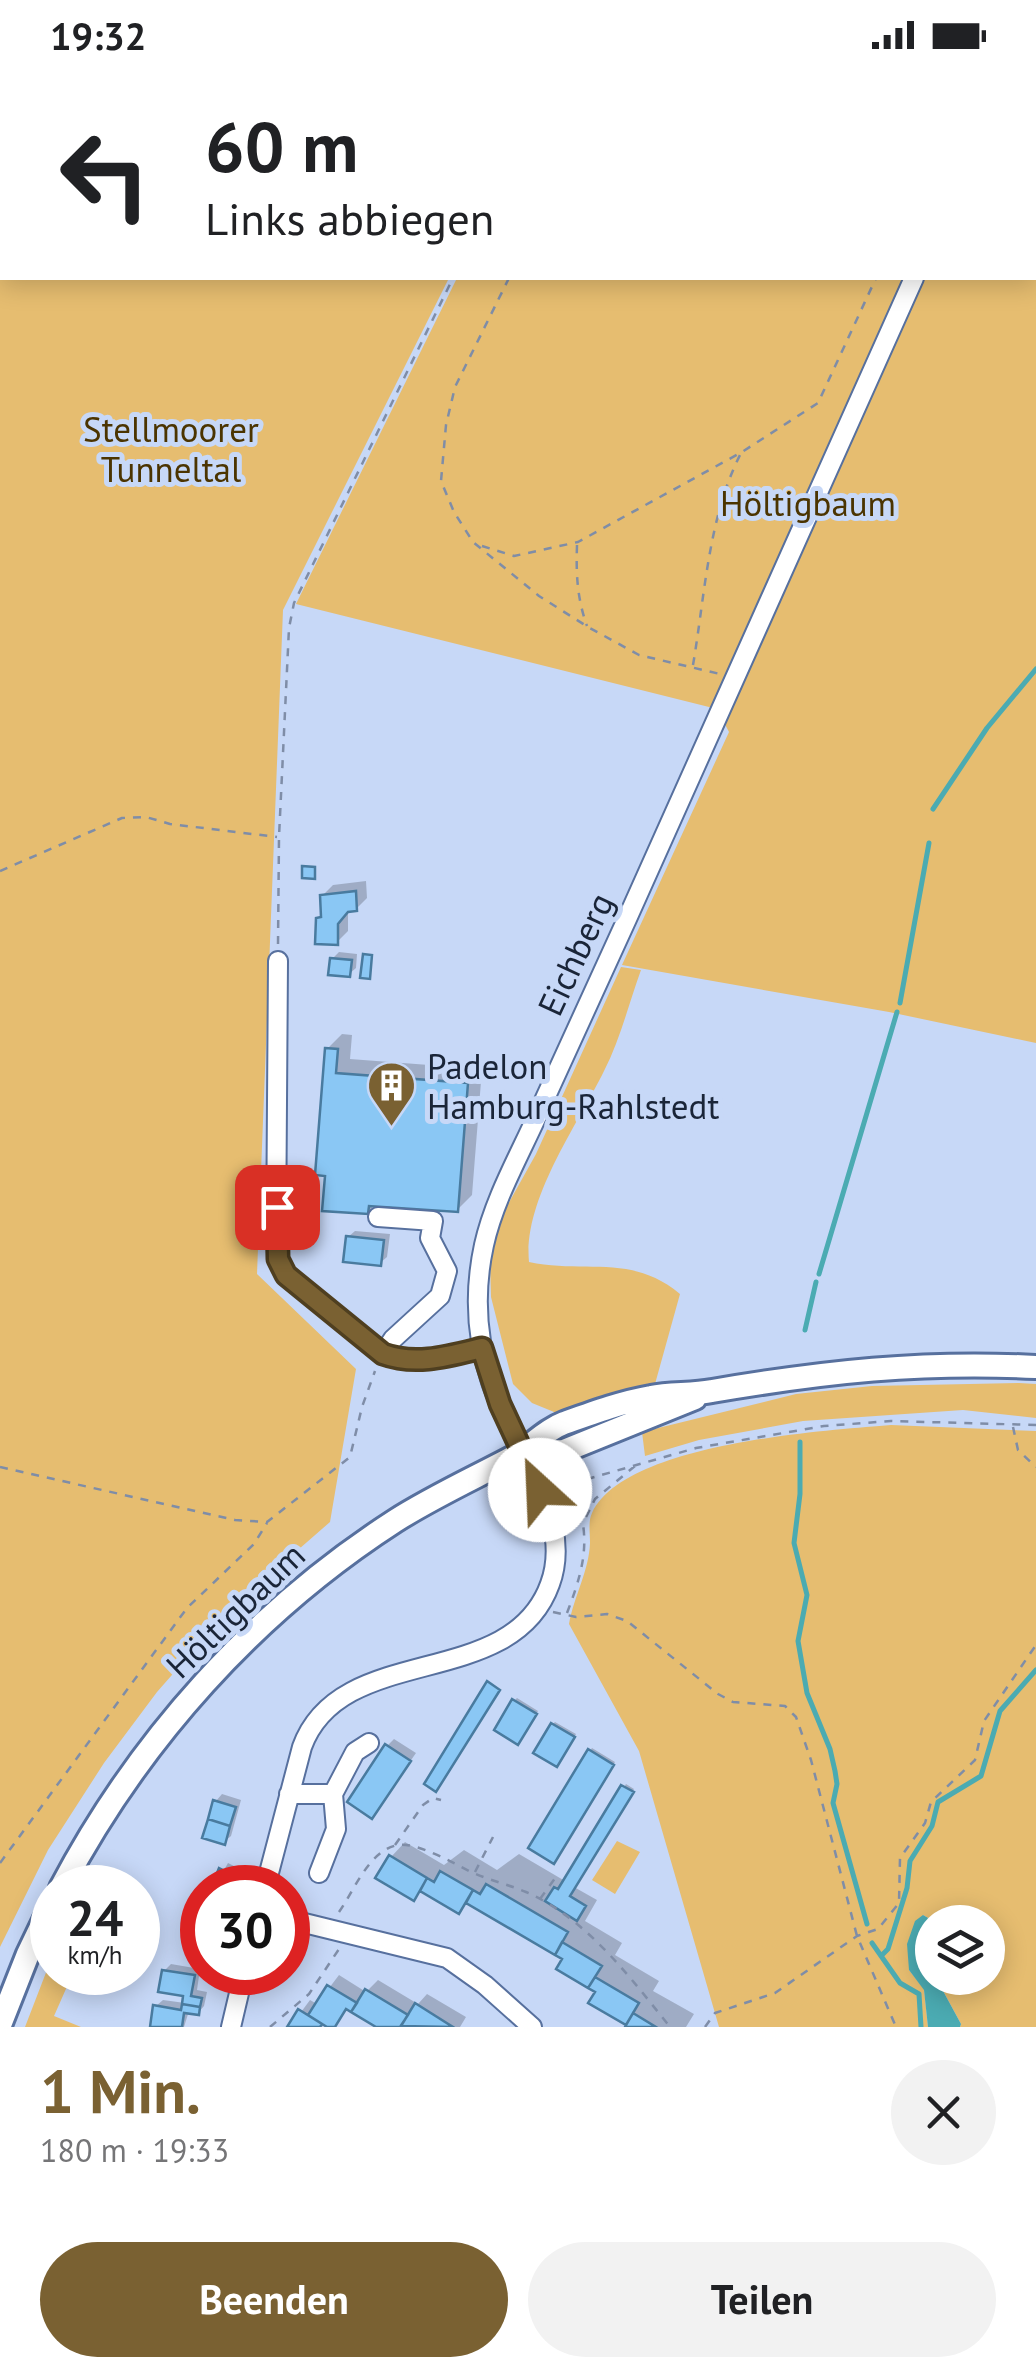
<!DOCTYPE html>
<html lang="de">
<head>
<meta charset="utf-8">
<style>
  body { margin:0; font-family:"PT Sans",sans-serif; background:#f2f2f2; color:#202124; height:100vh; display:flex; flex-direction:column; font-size:38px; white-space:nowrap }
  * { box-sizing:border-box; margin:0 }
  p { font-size:32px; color:#757577 }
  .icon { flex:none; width:55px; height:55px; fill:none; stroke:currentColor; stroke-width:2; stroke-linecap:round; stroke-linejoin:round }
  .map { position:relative; height:1957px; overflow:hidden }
  .sheet { display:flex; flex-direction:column; background:#fff; flex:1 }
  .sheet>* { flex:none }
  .hud { position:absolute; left:0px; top:0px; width:1038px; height:210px; box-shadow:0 5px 25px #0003; background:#fff; color:#202124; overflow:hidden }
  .controls { position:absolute; left:915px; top:1835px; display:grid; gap:20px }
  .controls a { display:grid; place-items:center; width:90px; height:90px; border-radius:50%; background:#fff; box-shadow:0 5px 25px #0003; font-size:50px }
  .speed { position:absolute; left:30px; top:1795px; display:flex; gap:20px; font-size:50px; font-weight:700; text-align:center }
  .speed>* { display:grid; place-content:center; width:130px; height:130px; border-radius:50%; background:#fff; box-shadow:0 5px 25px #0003; line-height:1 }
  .speed small { font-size:25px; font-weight:400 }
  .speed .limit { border:15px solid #d22; background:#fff; color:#111 }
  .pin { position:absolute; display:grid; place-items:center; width:85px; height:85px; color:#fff; margin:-42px; border-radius:20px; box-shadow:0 5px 15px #0006 }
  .me { position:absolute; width:110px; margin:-55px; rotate:335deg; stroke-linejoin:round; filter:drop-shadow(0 0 8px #0008) }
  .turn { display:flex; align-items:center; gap:35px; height:210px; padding:0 40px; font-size:45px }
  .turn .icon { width:130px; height:130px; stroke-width:2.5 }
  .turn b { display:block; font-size:70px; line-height:85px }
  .round { display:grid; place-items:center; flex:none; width:105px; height:105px; border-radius:52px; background:#f2f2f2 }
  .head { display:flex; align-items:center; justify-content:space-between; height:170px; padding:0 40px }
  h1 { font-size:60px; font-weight:700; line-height:75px; color:#7a6132 }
  .primary-button { display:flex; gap:20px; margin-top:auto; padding:20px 40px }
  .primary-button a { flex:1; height:115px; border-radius:60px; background:#7a6132; color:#fff; font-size:40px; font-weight:700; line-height:115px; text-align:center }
  .primary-button a+a { background:#f2f2f2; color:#202124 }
  .status { display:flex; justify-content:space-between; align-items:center; height:70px; padding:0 50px; background:#fff; direction:ltr }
  .status svg { height:28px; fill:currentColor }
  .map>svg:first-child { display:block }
  .green { fill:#e6bd70 }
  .water { fill:#4babb2 }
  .shadow { fill:#0003 }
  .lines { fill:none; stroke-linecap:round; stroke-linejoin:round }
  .stream { stroke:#4babb2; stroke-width:5 }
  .building { fill:#8ac7f4; stroke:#497b9f; stroke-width:2.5 }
  .minor-casing { stroke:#57709e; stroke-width:22 }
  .major-casing { stroke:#57709e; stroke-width:28 }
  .path { stroke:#7f8da7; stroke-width:2.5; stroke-dasharray:8 8; stroke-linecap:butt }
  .minor { stroke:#fff; stroke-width:18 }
  .major { stroke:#fff; stroke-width:22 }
  .route-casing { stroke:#4f3f20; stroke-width:25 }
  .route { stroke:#7a6132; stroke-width:18 }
  .labels { text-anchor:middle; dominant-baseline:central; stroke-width:10; stroke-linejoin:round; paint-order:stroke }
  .park-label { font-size:35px; fill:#4b3400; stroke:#c7d8f7 }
  .street-label { font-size:35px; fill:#1a2538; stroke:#c7d8f7 }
  .poi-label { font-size:35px; fill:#1a2538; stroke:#c7d8f7; text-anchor:start }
</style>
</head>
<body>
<div class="status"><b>19:32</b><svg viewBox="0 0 49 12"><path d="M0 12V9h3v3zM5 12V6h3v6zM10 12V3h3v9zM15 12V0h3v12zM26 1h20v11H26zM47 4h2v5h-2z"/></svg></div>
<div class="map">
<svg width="1036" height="1957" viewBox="0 0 1036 1957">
  <rect width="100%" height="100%" fill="#c7d8f7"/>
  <!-- green -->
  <path class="green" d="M0 0H552L2 2V208H449L283 540 257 1204 356 1299 330 1452 229 1540 157 1622 104 1693 48 1780 0 1877Z
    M560 0H1036V973L889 942 622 895 729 662 717 639 296 534 457 208H1035V2H559Z
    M621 897 641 900C629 933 620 970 604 1001 577 1056 523 1130 529 1192 585 1204 631 1183 680 1224L655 1314 559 1344 532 1333 513 1314 491 1227 490 1190 502 1145 536 1084Z
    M1019 1313 1036 1314V1348L963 1340 803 1351 699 1370 645 1386 642 1362 796 1324 872 1316Z
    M891 1355 1036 1361V1957H960L961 1954 936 1908H988V1852H935L923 1845 909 1900 924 1919 928 1957H719L639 1681 569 1554C574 1526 589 1501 590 1473 590 1463 588 1451 592 1443 625 1373 821 1361 891 1355Z
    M617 1771 640 1782 615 1824 592 1810Z
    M52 1887V1902L73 1903 54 1946 81 1957H25Z"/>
  <!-- water -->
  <path class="water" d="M923 1845 935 1852H932V1908H936L961 1954 960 1957H928L924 1920 909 1900 907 1874 915 1851Z"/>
  <!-- shadow -->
  <path class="shadow" d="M366 811 367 828 356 839 348 841V861L337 872 319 849 323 844 322 826 333 815Z
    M339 882 357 884 356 898 349 904 332 889Z
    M342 964 352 965 350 989 482 999 472 1125 457 1140 376 1134 368 1142 327 979Z
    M355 1161 390 1164 387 1187 380 1193 348 1167Z
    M517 1628 538 1641 520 1669 514 1631Z
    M555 1652 576 1664 560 1692 553 1654Z
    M394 1669 416 1683 372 1746 387 1676Z
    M592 1678 615 1692 557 1788 590 1681Z
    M626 1714 634 1719 574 1817 597 1830 585 1851 622 1873 615 1885 659 1911 653 1921 694 1944 686 1957H628L629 1954 592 1932 598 1921 566 1888 469 1831 459 1841 422 1819 413 1828 391 1787 405 1772 444 1795 464 1780 497 1800 519 1784 565 1811Z
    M222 1724 241 1730 231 1766 224 1772 216 1731Z
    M228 1793 242 1800 234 1818H214Z
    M199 1835H202V1884L192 1881 194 1848 199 1843 195 1842Z
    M171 1894 200 1899 197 1920 207 1922 204 1936 198 1943 189 1941 184 1957H160L156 1936 163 1930 185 1933 186 1924 164 1901Z
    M339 1905 366 1922 378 1910 418 1934 427 1924 466 1947 460 1957H381L349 1937 333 1957 325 1953 322 1957H290L310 1930 317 1934Z"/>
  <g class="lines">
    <!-- stream -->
    <path class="stream" d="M0 120 2 121
      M0 154 2 150
      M933 739 987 658 1036 599
      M900 933 929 773
      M819 1204 897 942
      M805 1260 816 1212
      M800 1372V1424L794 1473 807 1525 798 1571 807 1623 830 1679 835 1701 837 1714 833 1733 867 1854
      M872 1873 900 1913 919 1924 921 1957
      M881 1886 888 1879 907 1818 910 1791 932 1756 938 1732 981 1706 1000 1641 1036 1600"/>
  </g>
  <!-- building -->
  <path class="building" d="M302 796 315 797V809L302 808Z
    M356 821 357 841 348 842 338 854V875L315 874 316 848 321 847 320 825Z
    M363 884 372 885 370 909 360 908Z
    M330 888 352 890 350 907 328 905Z
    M325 978 338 979 336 1003 468 1013 458 1142 369 1136 368 1144 322 1141 325 1106 315 1105Z
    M346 1166 384 1170 381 1196 343 1192Z
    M487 1611 500 1620 436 1722 424 1714Z
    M512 1629 537 1644 518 1675 494 1660Z
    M551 1653 575 1667 557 1697 533 1683Z
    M385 1674 411 1691 372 1749 347 1732Z
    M588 1679 614 1695 554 1794 528 1778Z
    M621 1715 634 1722 570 1826 586 1836 577 1851 545 1831 554 1817 558 1819Z
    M213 1730 236 1737 230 1756 208 1749Z
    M208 1749 230 1756 225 1775 202 1768Z
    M389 1785 427 1808 414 1831 375 1808Z
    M219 1798 237 1807 232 1818H211Z
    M440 1801 473 1820 459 1844 420 1821 427 1808 434 1812Z
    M486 1814 568 1862 555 1885 466 1833 473 1820 480 1824Z
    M192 1847 202 1850V1887L189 1883 192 1871 185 1869Z
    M562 1872 602 1896 588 1918 556 1899 562 1889 555 1885Z
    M162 1900 195 1905 191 1926 202 1928 200 1937 182 1934 183 1926 158 1922Z
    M595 1907 639 1933 626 1955 588 1933 595 1922 588 1918Z
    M327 1915 357 1933 351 1942 346 1939 335 1957H327L308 1945Z
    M365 1919 408 1945 400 1957H376L351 1942Z
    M415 1933 453 1957 401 1956Z
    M182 1934 200 1937 199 1945 184 1943 182 1957H150L153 1935 181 1940Z
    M298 1939 322 1954 320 1957H287Z
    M633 1943 656 1957H625Z"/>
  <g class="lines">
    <defs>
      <path id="minor" d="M1005 2 1006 0
        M278 891 276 1172 278 1189 286 1205 383 1284C416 1296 449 1286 482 1278
        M378 1147 433 1151 430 1168 447 1201 440 1226 393 1269 383 1284
        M289 1724H333L355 1682 369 1673
        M319 1803 336 1759 333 1724
        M265 1818 302 1677C341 1570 511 1623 550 1514 575 1447 512 1374 491 1312 476 1267 474 1221 484 1175 494 1130 518 1088 537 1046 567 981 597 915 627 849 724 636 819 422 914 208
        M288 1849 447 1888 485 1915 532 1957
        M231 1957 244 1902"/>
      <path id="major" d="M523 1383 564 1381 695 1328
        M61 1818C139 1670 254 1542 395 1451 431 1428 470 1410 508 1390 528 1380 543 1361 564 1353 592 1343 622 1332 651 1327 671 1323 692 1325 712 1321 824 1302 921 1291 1036 1297
        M0 1955 28 1884 52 1834"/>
    </defs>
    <!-- minor casing -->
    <use href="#minor" class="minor-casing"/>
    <!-- major casing -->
    <use href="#major" class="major-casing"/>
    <!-- path -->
    <path class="path" d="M968 0V2
      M303 2 304 0
      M565 2 567 0
      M609 2 610 0
      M509 208 455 317 446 355 441 411 454 442 473 472 539 526 588 557 639 585 720 604
      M577 475C576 504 577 528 587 556
      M482 476 514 486 578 472 742 382 818 333 876 208
      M693 595C705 525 708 449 740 385
      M0 801 122 748 146 747 170 754 277 767
      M278 874 279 767 289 558 294 533 453 208
      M1013 1357 1018 1380 1036 1397
      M0 1397 235 1450 267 1452 350 1387 362 1337 375 1301
      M556 1418 696 1378 824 1356 891 1351 1036 1355
      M586 1447 595 1429 635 1396
      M553 1542 576 1547 607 1544 627 1551 718 1624 733 1632 785 1636 796 1647 811 1690 857 1866 896 1957
      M567 1543C590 1483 589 1463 570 1402
      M395 1775 423 1735 433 1728 441 1730
      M0 1793 187 1538 254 1474 267 1453
      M475 1802 493 1767
      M540 1829 556 1807
      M339 1842C354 1821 369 1780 398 1775 416 1772 452 1792 469 1801 488 1810 507 1814 526 1822 587 1849 629 1906 670 1957
      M270 1957 309 1924 339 1879
      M705 1957 715 1943 775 1923 857 1866 878 1859 899 1833 900 1788 925 1753 931 1732 975 1690 984 1651 1036 1575"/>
    <!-- minor -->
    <use href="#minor" class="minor"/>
    <!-- major -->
    <use href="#major" class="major"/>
  </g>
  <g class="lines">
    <defs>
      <path id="route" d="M277 1137 278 1189 286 1205 383 1284C416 1296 449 1286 482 1278L500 1334 540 1420"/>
    </defs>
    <!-- route casing -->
    <use href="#route" class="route-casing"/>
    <!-- route -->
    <use href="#route" class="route"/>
  </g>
  <!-- icons -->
  <defs>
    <symbol id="building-pin" viewBox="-11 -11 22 30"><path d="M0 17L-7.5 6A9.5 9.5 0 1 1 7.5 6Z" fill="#7a6132" stroke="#c7d8f7"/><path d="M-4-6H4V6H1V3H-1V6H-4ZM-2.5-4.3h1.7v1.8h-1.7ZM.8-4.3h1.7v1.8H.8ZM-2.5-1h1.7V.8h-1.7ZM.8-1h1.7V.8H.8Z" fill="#fff"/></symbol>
  </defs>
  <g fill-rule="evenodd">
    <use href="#building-pin" x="364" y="988" width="55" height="75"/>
  </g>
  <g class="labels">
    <!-- park labels -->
    <g class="park-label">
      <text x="171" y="359">Stellmoorer<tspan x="171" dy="40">Tunneltal</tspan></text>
      <text x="808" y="433">Höltigbaum</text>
    </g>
    <!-- street labels -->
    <g class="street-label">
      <text transform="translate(575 884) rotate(-65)">Eichberg</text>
      <text transform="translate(235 1540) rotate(-44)">Höltigbaum</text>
    </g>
    <!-- poi labels -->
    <g class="poi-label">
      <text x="427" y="996">Padelon<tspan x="427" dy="40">Hamburg-Rahlstedt</tspan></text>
    </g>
  </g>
</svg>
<div class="controls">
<a><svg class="icon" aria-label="layers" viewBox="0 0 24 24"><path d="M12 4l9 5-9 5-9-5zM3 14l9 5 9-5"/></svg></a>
</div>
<div class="speed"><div>24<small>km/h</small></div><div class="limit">30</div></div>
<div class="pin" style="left:277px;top:1137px;background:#d93025"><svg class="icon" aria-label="arrive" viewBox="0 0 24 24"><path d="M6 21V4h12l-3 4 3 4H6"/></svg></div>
<svg class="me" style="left:540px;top:1420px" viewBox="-20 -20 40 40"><circle r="19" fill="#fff"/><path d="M0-13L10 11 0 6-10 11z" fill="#7a6132"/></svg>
<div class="hud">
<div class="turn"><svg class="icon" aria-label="left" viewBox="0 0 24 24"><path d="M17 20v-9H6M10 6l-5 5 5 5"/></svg><div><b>60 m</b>Links abbiegen</div></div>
</div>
</div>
<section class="sheet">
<div class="head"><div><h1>1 Min.</h1><p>180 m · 19:33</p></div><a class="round"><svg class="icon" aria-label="close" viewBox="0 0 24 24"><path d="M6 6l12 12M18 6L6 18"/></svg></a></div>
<div class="primary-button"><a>Beenden</a><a>Teilen</a></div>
</section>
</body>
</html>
